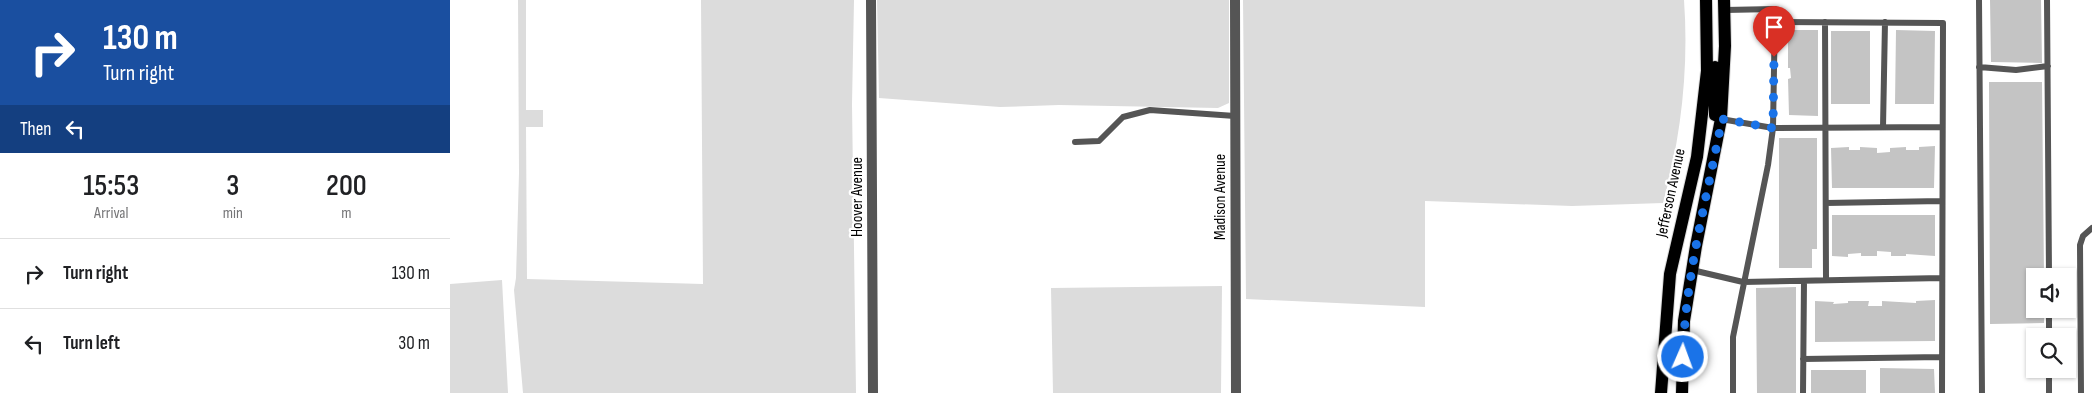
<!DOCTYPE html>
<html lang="en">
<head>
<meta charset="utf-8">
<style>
  body { margin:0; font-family:"Sofia Sans Condensed",sans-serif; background:#f2f2f2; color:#202124; height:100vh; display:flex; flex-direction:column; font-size:19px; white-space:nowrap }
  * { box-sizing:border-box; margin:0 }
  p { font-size:16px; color:#757577 }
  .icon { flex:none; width:28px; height:28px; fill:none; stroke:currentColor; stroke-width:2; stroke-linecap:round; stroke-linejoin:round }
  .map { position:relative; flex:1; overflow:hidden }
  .drawer { display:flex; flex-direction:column; background:#fff; width:450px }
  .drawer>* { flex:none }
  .guide { background:#1a4fa0; color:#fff; overflow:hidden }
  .buttons { position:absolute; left:1576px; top:268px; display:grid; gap:10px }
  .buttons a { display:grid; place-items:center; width:50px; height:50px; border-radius:0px; background:#fff; box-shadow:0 1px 4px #0004; font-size:25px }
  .pin { position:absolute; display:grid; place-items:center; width:42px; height:42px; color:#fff; margin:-51px -21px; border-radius:50% 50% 50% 0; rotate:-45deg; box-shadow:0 0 5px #0007 }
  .pin .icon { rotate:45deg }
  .me { position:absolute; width:55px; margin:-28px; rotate:2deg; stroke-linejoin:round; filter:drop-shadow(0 0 4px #0008) }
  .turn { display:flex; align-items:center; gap:18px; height:105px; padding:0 20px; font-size:22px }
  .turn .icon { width:65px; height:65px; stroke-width:2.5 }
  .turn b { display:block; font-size:35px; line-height:42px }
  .then { display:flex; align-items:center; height:48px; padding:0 20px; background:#0003; gap:10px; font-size:19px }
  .eta { display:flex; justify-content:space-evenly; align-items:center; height:85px; text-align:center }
  .eta b { font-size:30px; font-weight:600; line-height:35px }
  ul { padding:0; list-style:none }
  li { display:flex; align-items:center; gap:15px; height:70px; padding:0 20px; border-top:1px solid #e0e0e0 }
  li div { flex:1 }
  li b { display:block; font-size:19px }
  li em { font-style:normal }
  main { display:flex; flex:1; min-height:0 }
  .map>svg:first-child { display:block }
  .green { fill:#dcdcdc }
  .building { fill:#c4c4c4 }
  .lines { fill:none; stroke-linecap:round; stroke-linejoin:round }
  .primary-casing { stroke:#dbdbdb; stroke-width:14 }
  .service { stroke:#555; stroke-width:6 }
  .minor { stroke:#555; stroke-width:10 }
  .tertiary { stroke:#555; stroke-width:10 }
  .primary { stroke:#000; stroke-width:12 }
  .route { stroke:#1a73e8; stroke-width:9; stroke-dasharray:0 16.2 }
  .labels { text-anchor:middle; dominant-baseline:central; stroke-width:4.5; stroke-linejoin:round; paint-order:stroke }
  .street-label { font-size:16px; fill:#000; stroke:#fff }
</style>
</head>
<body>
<main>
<section class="drawer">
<div class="guide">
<div class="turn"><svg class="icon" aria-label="right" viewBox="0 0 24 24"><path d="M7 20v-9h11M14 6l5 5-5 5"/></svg><div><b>130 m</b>Turn right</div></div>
<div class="then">Then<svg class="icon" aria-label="left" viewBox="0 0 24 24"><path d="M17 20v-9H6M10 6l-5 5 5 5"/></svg></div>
</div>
<div class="eta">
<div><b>15:53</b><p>Arrival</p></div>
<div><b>3</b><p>min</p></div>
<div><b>200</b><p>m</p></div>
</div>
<ul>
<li><svg class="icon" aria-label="right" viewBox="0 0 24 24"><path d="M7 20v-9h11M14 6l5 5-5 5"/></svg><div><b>Turn right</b></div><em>130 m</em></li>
<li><svg class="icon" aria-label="left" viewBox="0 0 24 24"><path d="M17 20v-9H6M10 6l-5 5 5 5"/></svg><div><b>Turn left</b></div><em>30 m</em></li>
</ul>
</section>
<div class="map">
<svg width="1642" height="393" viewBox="0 0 1642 393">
  <rect width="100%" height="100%" fill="#fff"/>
  <!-- green -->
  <path class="green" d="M68 0H76V110H93V127H76L77 279 253 284 251 0H404L402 104 406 393H73L64 290 66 278 69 173Z
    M427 0H779V103L768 108 609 105 550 107 429 98Z
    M793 0H1234C1239 68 1231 138 1213 203L1122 206 975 201V307L796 299Z
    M52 280 58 393H0V284Z
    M772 286 771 393H603L601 288Z"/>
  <!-- building -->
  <path class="building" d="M1540 0H1591L1592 63 1541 62Z
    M1338 30H1368V116L1339 115 1338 79 1341 78 1340 68H1338Z
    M1446 30 1485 31 1484 104H1445Z
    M1381 31H1420V104H1381Z
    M1539 82H1592L1594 276H1585V309H1594V323L1540 324Z
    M1329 138H1367V249H1362V268H1329Z
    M1485 146 1484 188H1382L1381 148 1399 147V150H1410V147L1427 148V153L1440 152V148L1456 147V150H1469V147Z
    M1382 215H1485V256L1456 254V256H1441V252L1427 251V256H1411V253L1398 254V257L1382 256Z
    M1346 287V393H1307L1306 288Z
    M1485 300V341L1365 342V301L1384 302 1383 304 1398 303V301H1419L1418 306H1432V301L1466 303V301Z
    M1430 368 1484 369 1485 393H1430Z
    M1361 370H1416V393H1361Z"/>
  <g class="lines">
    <defs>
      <path id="primary" d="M1265 67V115L1269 117
        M1211 393 1220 274 1247 157 1257 71 1256 0
        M1232 393 1234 321 1246 246 1271 119 1275 46 1274 0"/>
    </defs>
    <!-- primary casing -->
    <use href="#primary" class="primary-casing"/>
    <!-- service -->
    <path class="service" d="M1529 0 1532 393
      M1597 0 1599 276
      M1275 10 1325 9 1323 128 1318 165 1283 337V393
      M1325 22 1493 23 1492 393
      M1375 22 1376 280
      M1529 67 1566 70 1598 66
      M1271 119 1323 128 1492 127
      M1433 127 1435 22
      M625 142 649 141 673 117 700 110 785 116
      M1376 203 1492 201
      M1242 270 1293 282 1492 278
      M1599 336V309
      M1353 359 1492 357
      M1353 393 1354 281
      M1599 393V369
      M1631 393 1630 245 1633 236 1642 228"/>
    <!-- minor -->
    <path class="minor" d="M421 0 423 393"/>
    <!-- tertiary -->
    <path class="tertiary" d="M785 0 786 393"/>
    <!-- primary -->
    <use href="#primary" class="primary"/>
  </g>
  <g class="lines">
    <!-- route -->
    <path class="route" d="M1233 357C1235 277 1257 198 1272 119L1323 128 1324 57"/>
  </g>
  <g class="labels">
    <!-- street labels -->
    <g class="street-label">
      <text transform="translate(1221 193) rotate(-78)">Jefferson Avenue</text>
      <text transform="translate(407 197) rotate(-90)">Hoover Avenue</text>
      <text transform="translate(770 197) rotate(-90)">Madison Avenue</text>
    </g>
  </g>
</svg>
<div class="buttons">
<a><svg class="icon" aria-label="sound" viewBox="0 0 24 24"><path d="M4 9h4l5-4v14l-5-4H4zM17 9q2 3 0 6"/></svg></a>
<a><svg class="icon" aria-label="search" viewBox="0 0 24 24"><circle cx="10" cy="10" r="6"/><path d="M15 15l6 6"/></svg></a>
</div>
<div class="pin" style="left:1324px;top:57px;background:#d93025"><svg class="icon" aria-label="arrive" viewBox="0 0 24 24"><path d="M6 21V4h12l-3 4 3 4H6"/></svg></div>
<svg class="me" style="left:1233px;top:357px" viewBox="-20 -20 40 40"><circle r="17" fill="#1a73e8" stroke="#fff" stroke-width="3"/><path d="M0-11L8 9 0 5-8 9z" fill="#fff"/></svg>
</div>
</main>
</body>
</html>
